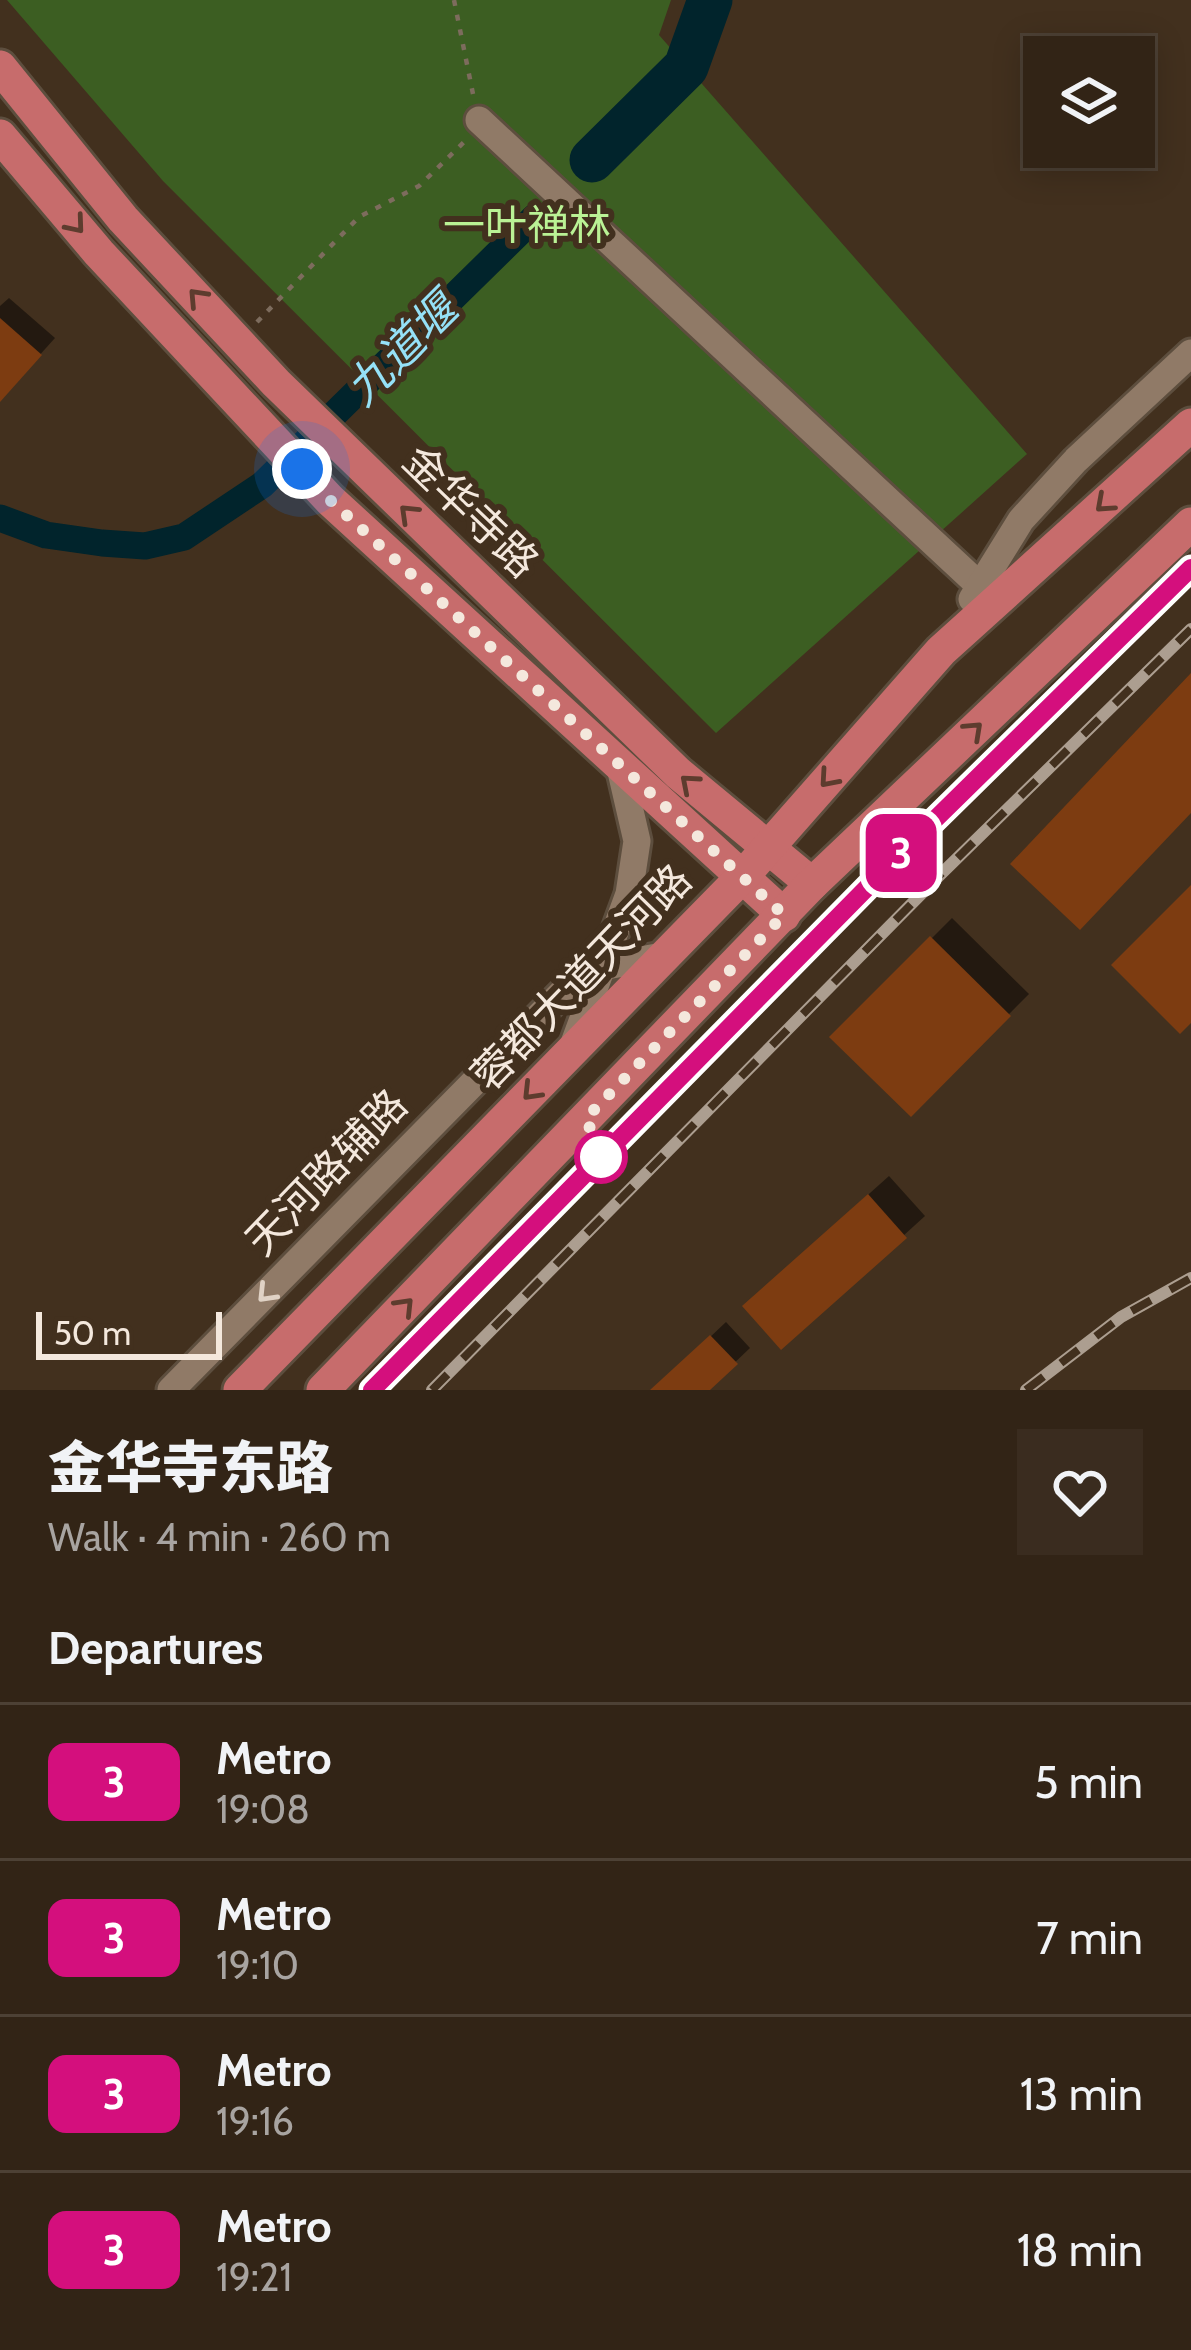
<!DOCTYPE html>
<meta charset="utf-8">
<style>
body{margin:0;font-family:Cabin,"Noto Sans SC",sans-serif;background:#3a2c1f;color:#f1f3f6;height:100vh;display:flex;flex-direction:column;font-size:45px;white-space:nowrap}
*{box-sizing:border-box;margin:0}
p{font-size:39px;color:#a8a4a1}
.icon{flex:none;width:66px;height:66px;fill:none;stroke:currentColor;stroke-width:2;stroke-linecap:round;stroke-linejoin:round}
.map{position:relative;height:1390px;overflow:hidden}
.side{display:flex;flex-direction:column;background:#322416;flex:1}
.side>*{flex:none}
.badge{padding:0 24px;border-radius:18px;font-size:42px;line-height:78px}
.buttons{position:absolute;left:1023px;top:36px;display:grid;gap:24px}
.buttons a{display:grid;place-items:center;width:132px;height:132px;border-radius:0px;background:#322416;box-shadow:0 6px 30px #0003,0 0 0 3px #4d4135;font-size:60px}
.scale{position:absolute;left:36px;bottom:30px;width:186px;box-sizing:border-box;padding-left:12px;border:6px solid #f4e8dd;border-top:0;font-size:33px;line-height:42px;white-space:nowrap;color:#f4e8dd;-webkit-text-stroke:9px #42301e;paint-order:stroke}
.you{position:absolute;width:60px;height:60px;margin:-30px;border:9px solid #fff;border-radius:50%;background:#1a73e8;box-shadow:0 0 0 18px #1a73e833}
.map>.badge{position:absolute;translate:-50% -50%;box-shadow:0 0 0 6px #fff}
h2{padding:0 48px;font-size:45px;line-height:108px}
.round{display:grid;place-items:center;flex:none;width:126px;height:126px;border-radius:0px;background:#3a2c1f}
.head{display:flex;align-items:center;justify-content:space-between;height:204px;padding:0 48px}
h1{font-size:57px;font-weight:800;line-height:90px}
ul{padding:0;list-style:none}
li{display:flex;align-items:center;gap:36px;height:156px;padding:0 48px;border-top:3px solid #4d4135}
li div{flex:1}
li b{display:block;font-size:45px}
li em{font-style:normal}
li .badge{min-width:132px;font-weight:700;text-align:center}
.map>svg:first-child{display:block}
.green{fill:#3c5e22}
.shadow{fill:#0007}
.lines{fill:none;stroke-linecap:round;stroke-linejoin:round}
.canal{stroke:#01242c;stroke-width:27}
.river{stroke:#01242c;stroke-width:45}
.building{fill:#7d3c11}
.minor-casing{stroke:#5d4e3e;stroke-width:33}
.major-casing{stroke:#5d4e3e;stroke-width:39}
.path{stroke:#7d6c5d;stroke-width:4.5;stroke-dasharray:6 9;stroke-linecap:butt}
.minor{stroke:#907a67;stroke-width:27}
.major{stroke:#c76c6c;stroke-width:33}
.rail-casing{stroke:#ac9e90;stroke-width:12}
.rail{stroke:#42301e;stroke-width:8;stroke-dasharray:22;stroke-linecap:butt}
.oneway{stroke:#5d3c2e}
.oneway2{stroke:#e0d2c5}
.line-casing{stroke:#fff;stroke-width:27}
.line{stroke:#d40f7d;stroke-width:18}
.walk{stroke:#f4e8dd;stroke-width:12;stroke-dasharray:0 21.6}
.stop-dot{fill:#fff;stroke:#d40f7d;stroke-width:6}
.labels{text-anchor:middle;stroke-width:12;stroke-linejoin:round;paint-order:stroke}
.park-label{font-size:42px;fill:#baf295;stroke:#42301e}
.street-label{font-size:42px;fill:#f4e8dd;stroke:#42301e}
.water-label{font-size:45px;font-style:italic;fill:#95e1f7;stroke:#42301e}
</style>
<div class="map">
<svg width="1191" height="1390" viewBox="0 0 1191 1390">
<rect width="100%" height="100%" fill="#42301e"/>
<!-- green -->
<polygon class="green" points="7,0 671,0 659,35 1027,454 716,733 163,181"/>
<!-- shadow -->
<g class="shadow">
<polygon points="9,298 55,338 0,399 0,306"/>
<polygon points="952,918 1029,994 911,1113 834,1036"/>
<polygon points="889,1176 925,1216 782,1346 766,1286"/>
<polygon points="726,1322 750,1348 706,1390 654,1390"/>
</g>
<g class="lines">
<!-- canal -->
<polyline class="canal" points="0,518 46,535 102,543 145,546 184,537 262,485 535,217"/>
<!-- river -->
<polyline class="river" points="592,160 686,67 710,0"/>
</g>
<!-- building -->
<g class="building">
<polygon points="0,318 42,355 0,402"/>
<polygon points="1191,673 1191,813 1080,930 1010,864"/>
<polygon points="1191,885 1191,1023 1180,1034 1111,965"/>
<polygon points="930,936 1011,1016 911,1117 829,1037"/>
<polygon points="868,1194 907,1238 781,1350 742,1306"/>
<polygon points="710,1335 738,1364 710,1390 650,1390"/>
</g>
<g class="lines">
<!-- minor casing -->
<g class="minor-casing">
<g id="minor">
<polyline points="479,120 980,586"/>
<polyline points="972,599 1021,520 1076,460 1191,353"/>
<polyline points="573,1046 629,894 637,841 619,763"/>
<polyline points="171,1390 561,994 601,967 668,955"/>
</g>
</g>
<!-- major casing -->
<g class="major-casing">
<g id="major">
<polyline points="0,67 123,219 276,383 678,773 812,884"/>
<polyline points="0,136 99,253 330,500 784,915"/>
<polyline points="240,1390 744,875 941,651 1191,425"/>
<polyline points="323,1390 812,884 1191,524"/>
</g>
</g>
<!-- path -->
<g class="path">
<polyline points="454,0 473,94"/>
<polyline points="257,322 359,217 419,186 464,142"/>
</g>
<!-- minor -->
<use href="#minor" class="minor"/>
<!-- major -->
<use href="#major" class="major"/>
<!-- rail casing -->
<g class="rail-casing">
<g id="rail">
<polyline points="372,1390 909,845 1191,568"/>
<polyline points="432,1390 940,875 1191,629"/>
<polyline points="1026,1390 1121,1317 1191,1278"/>
</g>
</g>
<!-- rail -->
<use href="#rail" class="rail"/>
</g>
<!-- one-way arrows -->
<defs><path id="oneway-chevron" d="M-2-3.5L2.5 0L-2 3.5" fill="none" stroke-width="1.6" stroke-linecap="round" stroke-linejoin="round" transform="scale(3)"/></defs>
<g class="oneway">
<use href="#oneway-chevron" transform="translate(76 225) rotate(50)"/>
<use href="#oneway-chevron" transform="translate(197 297) rotate(-133)"/>
<use href="#oneway-chevron" transform="translate(1104 504) rotate(138)"/>
<use href="#oneway-chevron" transform="translate(408 513) rotate(-136)"/>
<use href="#oneway-chevron" transform="translate(974 730) rotate(-43)"/>
<use href="#oneway-chevron" transform="translate(828 779) rotate(131)"/>
<use href="#oneway-chevron" transform="translate(689 783) rotate(-139)"/>
<use href="#oneway-chevron" transform="translate(531 1092) rotate(134)"/>
<use href="#oneway-chevron" transform="translate(405 1306) rotate(-46)"/>
</g>
<use class="oneway2" href="#oneway-chevron" transform="translate(266 1294) rotate(134)"/>
<g class="lines">
<!-- line casing -->
<g class="line-casing">
<polyline id="line" points="372,1390 909,845 1191,568"/>
</g>
<!-- line -->
<use href="#line" class="line"/>
<!-- walk -->
<polyline class="walk" points="302,469 330,500 784,915 586,1118 601,1157"/>
</g>
<!-- markers -->
<circle class="stop-dot" cx="601" cy="1157" r="24"/>
<g class="labels">
<!-- park labels -->
<g class="park-label">
<text x="527" y="240">一叶禅林</text>
</g>
<!-- street labels -->
<g class="street-label">
<text transform="translate(471 511) rotate(44)" y="15">金华寺路</text>
<text transform="translate(581 977) rotate(-46)" y="15">蓉都大道天河路</text>
<text transform="translate(326 1172) rotate(-46)" y="15">天河路辅路</text>
</g>
<!-- water labels -->
<g class="water-label">
<text transform="translate(401 349) rotate(-45)" y="16">九道堰</text>
</g>
</g>
</svg>
<div class="buttons">
<a><svg class="icon" aria-label="layers" viewBox="0 0 24 24"><path d="M12 4l9 5-9 5-9-5zM3 14l9 5 9-5"/></svg></a>
</div>
<div class="scale">50 m</div>
<div class="you" style="left:302px;top:469px"></div>
<b class="badge" style="left:901px;top:853px;background:#d40f7d;color:#fff">3</b>
</div>
<section class="side">
<div class="head"><div><h1>金华寺东路</h1><p>Walk · 4 min · 260 m</p></div><a class="round"><svg class="icon" aria-label="heart" viewBox="0 0 24 24"><path d="M12 20l-8-8c-3-5 5-10 8-4 3-6 11-1 8 4z"/></svg></a></div>
<h2>Departures</h2>
<ul>
<li><span class="badge" style="background:#d40f7d;color:#fff">3</span><div><b>Metro</b><p>19:08</p></div><em>5 min</em></li>
<li><span class="badge" style="background:#d40f7d;color:#fff">3</span><div><b>Metro</b><p>19:10</p></div><em>7 min</em></li>
<li><span class="badge" style="background:#d40f7d;color:#fff">3</span><div><b>Metro</b><p>19:16</p></div><em>13 min</em></li>
<li><span class="badge" style="background:#d40f7d;color:#fff">3</span><div><b>Metro</b><p>19:21</p></div><em>18 min</em></li>
</ul>
</section>
